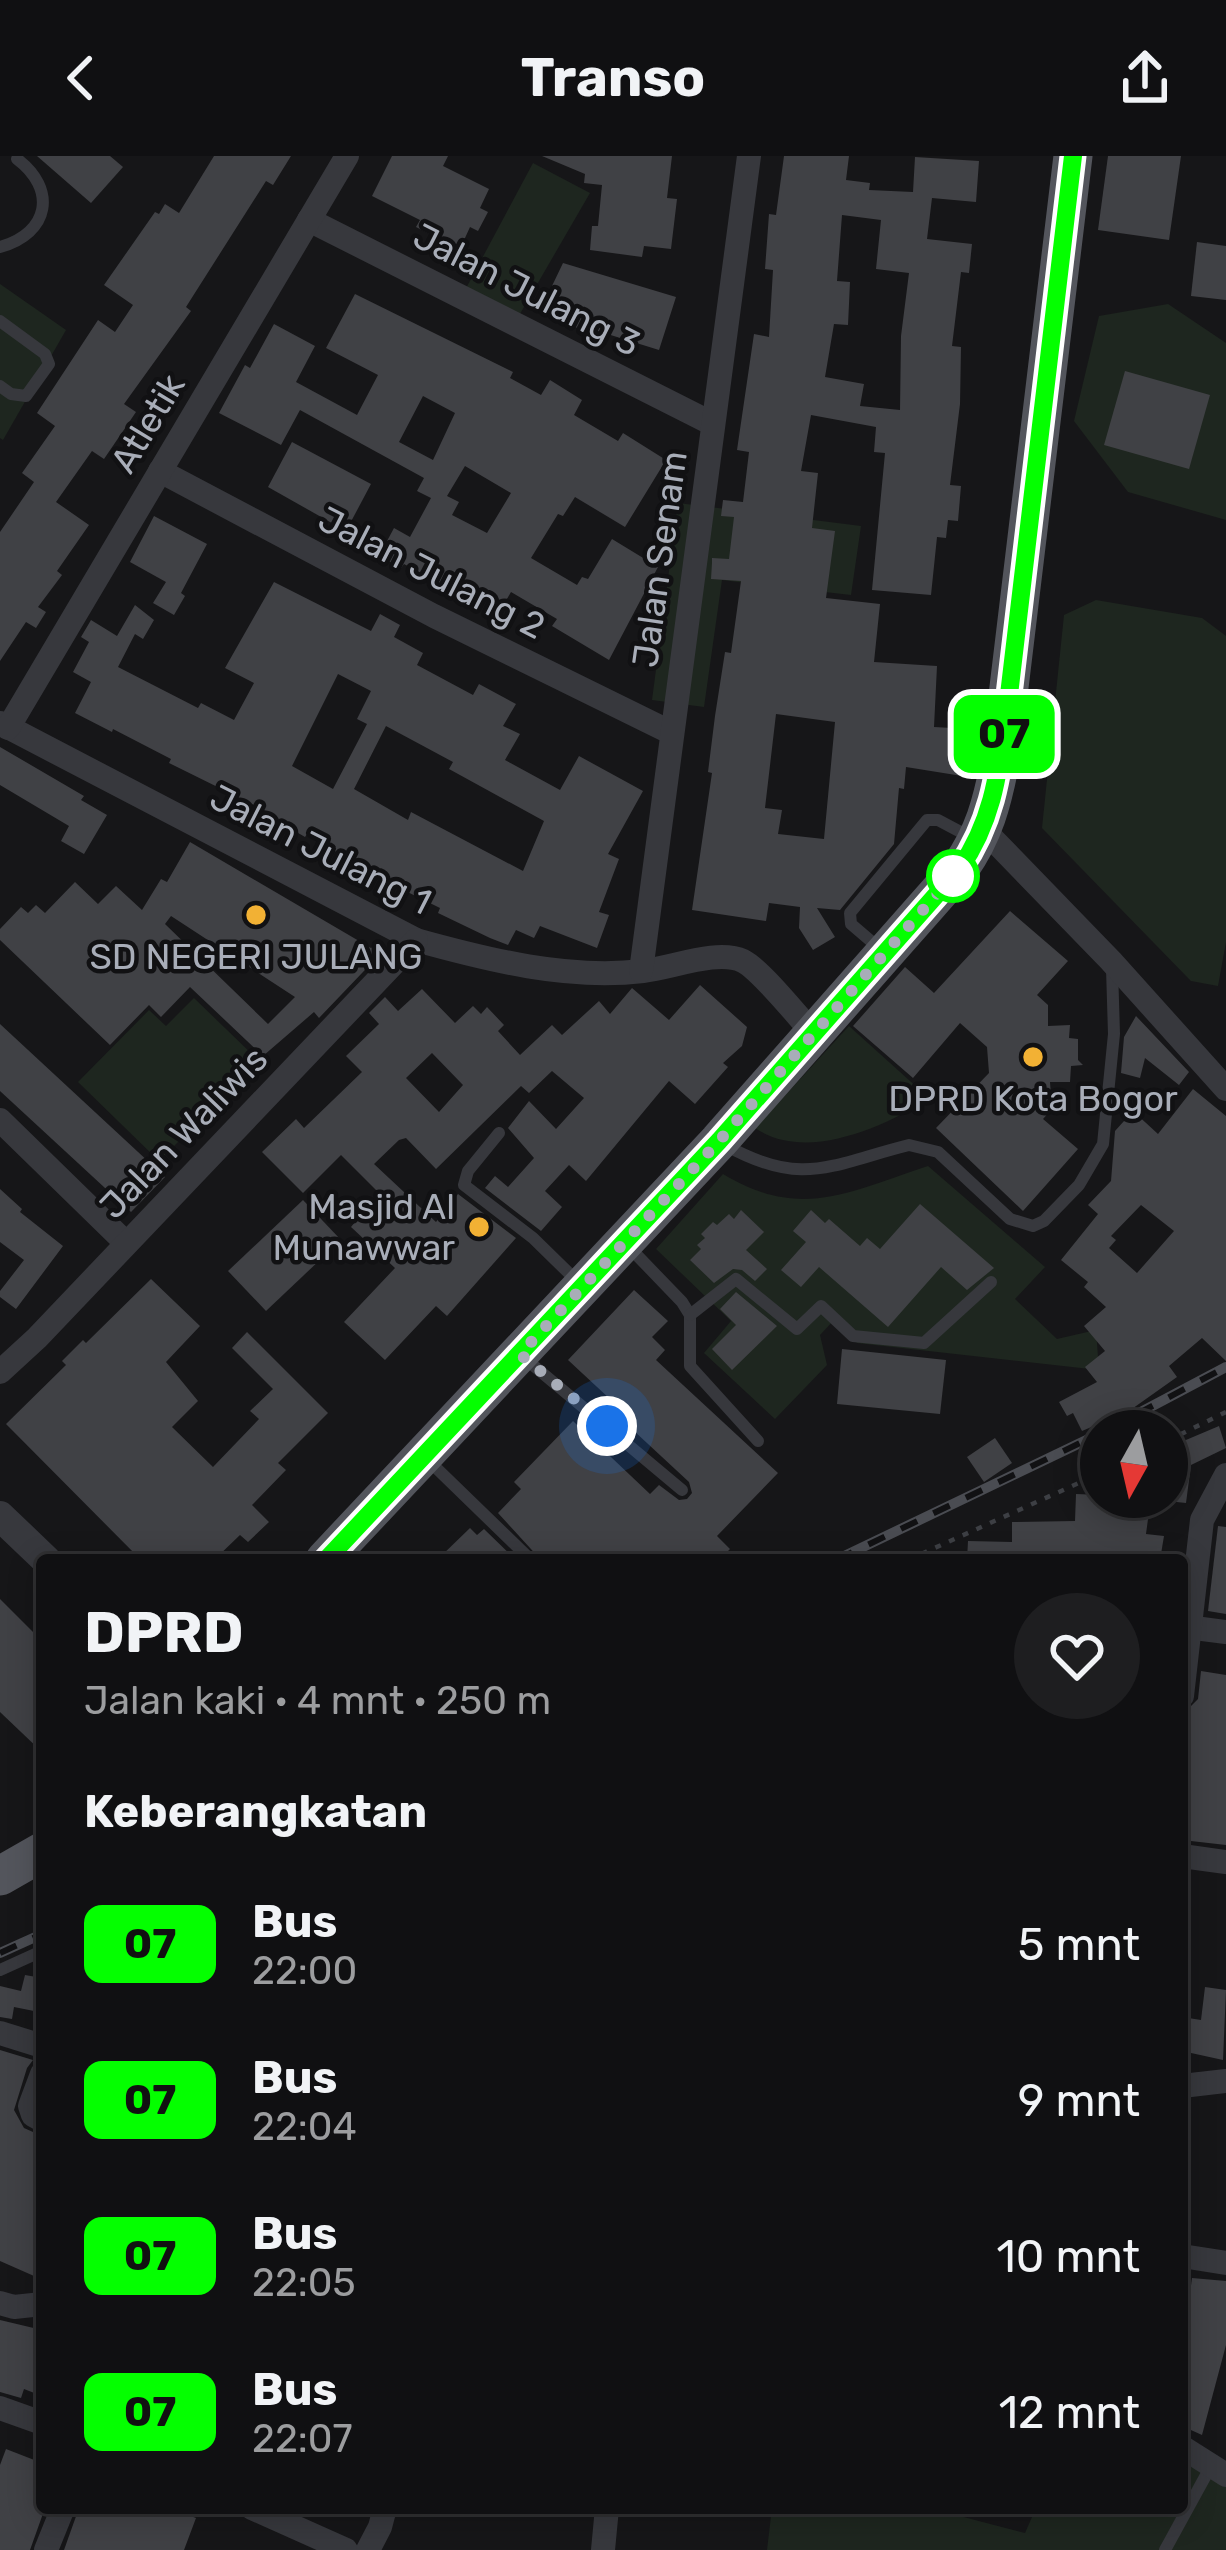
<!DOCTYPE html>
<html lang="id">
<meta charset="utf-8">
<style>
body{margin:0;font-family:Rubik,sans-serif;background:#1e1e20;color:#f1f3f6;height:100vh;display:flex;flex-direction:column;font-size:45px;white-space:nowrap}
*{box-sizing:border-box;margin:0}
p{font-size:39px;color:#9c9d9f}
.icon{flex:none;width:66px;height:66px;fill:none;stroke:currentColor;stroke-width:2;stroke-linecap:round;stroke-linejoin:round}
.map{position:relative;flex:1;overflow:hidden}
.details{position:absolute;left:36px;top:1398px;width:1152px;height:960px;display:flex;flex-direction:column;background:#101012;border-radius:12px;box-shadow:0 6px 30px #0003,0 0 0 3px #303032}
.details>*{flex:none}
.badge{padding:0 24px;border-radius:18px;font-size:42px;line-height:78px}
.needle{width:78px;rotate:188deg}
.buttons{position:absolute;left:1080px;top:1254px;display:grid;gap:24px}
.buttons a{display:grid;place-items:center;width:108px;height:108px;border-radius:50%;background:#101012;box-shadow:0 6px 30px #0003,0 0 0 3px #303032;font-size:60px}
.you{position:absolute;width:60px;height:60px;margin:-30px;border:9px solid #fff;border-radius:50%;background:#1a73e8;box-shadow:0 0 0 18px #1a73e833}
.map>.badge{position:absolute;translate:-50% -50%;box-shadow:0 0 0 6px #fff}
h2{padding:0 48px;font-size:45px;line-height:108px}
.round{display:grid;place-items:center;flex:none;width:126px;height:126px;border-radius:63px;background:#1e1e20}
.head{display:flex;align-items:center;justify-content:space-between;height:204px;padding:0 48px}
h1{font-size:57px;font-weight:700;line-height:90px}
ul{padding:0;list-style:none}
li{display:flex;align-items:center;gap:36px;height:156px;padding:0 48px}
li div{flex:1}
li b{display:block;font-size:45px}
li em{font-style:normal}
li .badge{min-width:132px;font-weight:700;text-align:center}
header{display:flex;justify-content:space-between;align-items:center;height:156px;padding:0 48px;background:#101012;font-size:54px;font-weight:700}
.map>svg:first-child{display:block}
.green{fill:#1e261f}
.building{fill:#404145;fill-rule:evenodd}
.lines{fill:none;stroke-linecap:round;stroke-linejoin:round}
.path{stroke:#3d3f44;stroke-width:4.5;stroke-dasharray:6 9;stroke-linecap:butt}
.service{stroke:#37383d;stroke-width:12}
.minor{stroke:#37383d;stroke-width:24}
.tertiary{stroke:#37383d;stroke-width:30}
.primary{stroke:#53555c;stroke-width:39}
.rail-casing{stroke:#4a4c52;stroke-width:10}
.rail{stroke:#111113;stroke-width:6;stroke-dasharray:18;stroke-linecap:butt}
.line-casing{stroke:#fff;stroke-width:27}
.line{stroke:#04ff00;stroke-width:18}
.walk{stroke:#a8adb8;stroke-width:12;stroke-dasharray:0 21.6}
.stop-dot{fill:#fff;stroke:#04ff00;stroke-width:6}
.poi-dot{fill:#f2b134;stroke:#111113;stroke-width:4.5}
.labels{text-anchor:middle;stroke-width:9;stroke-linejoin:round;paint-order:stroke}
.street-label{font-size:36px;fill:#a8adb8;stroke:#111113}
.poi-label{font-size:36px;fill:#a8adb8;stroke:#111113}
</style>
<header><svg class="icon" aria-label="back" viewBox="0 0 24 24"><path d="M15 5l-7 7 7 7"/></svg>Transo<svg class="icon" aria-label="share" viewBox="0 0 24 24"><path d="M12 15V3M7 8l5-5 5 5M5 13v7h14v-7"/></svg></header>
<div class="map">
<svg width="1226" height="2394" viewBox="0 0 1226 2394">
<rect width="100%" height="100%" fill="#161618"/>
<!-- green -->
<g class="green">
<polygon points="533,7 590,37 517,163 463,138"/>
<polygon points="0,128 66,174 3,284 0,282"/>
<polygon points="1168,148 1226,187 1226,364 1128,336 1074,265 1099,160"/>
<polygon points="678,347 861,370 851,439 722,424 704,551 652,544"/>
<polygon points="1096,444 1202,462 1226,480 1226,786 1218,830 1191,825 1042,672 1064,459"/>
<polygon points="194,842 259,905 159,1005 78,926 149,854 166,870"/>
<path d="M849,870L930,943C882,971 806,1007 755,972Z"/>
<path d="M928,1010L1045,1111L1015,1143L1057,1183L1096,1174L1099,1214L857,1187L835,1163L820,1179L827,1209L775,1263L704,1197L731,1165L656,1093L723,1018C801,1065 848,1036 928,1010Z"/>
<polygon points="1182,2307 1211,2310 1226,2319 1226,2394 767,2394 772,2352 929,2352 1025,2377 1036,2352 1182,2352"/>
</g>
<!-- building -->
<g class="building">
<polygon points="37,0 110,0 123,11 91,47"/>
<polygon points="214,0 291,0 273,29 266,25 186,151 191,155 124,248 136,256 104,303 92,295 56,346 89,369 57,415 62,419 38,451 46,456 36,472 26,466 0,505 0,376 34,326 22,317 55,270 37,257 98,164 115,176 133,149 104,129 155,56 159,58 165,48 179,57"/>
<polygon points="392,0 448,0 443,10 489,33 480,52 488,56 478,75 470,71 460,93 416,71 420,64 372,40"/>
<polygon points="542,0 672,0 667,42 677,43 671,93 644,90 642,101 590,94 592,70 598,70 602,29 584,27 585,18"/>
<path d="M784,0H849L846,24L870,27L869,34L913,36L915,1L979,5L976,46L932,42L927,83L972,88L969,117L961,116L952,190L961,191L960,248L950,329L961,330L958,365L948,364L946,382L937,381L931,439L872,434L885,297L874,296L876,271L811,259L801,315L818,317L812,372L835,375L826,442L880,448L874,506L937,510L934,571L970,573L962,620L906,611L904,633L899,632L894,688L840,754L817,752L835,781L813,794L799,772L800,751L769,747L766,765L692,754L712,617L708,616L715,560L725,496L731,497L741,425L711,423L712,407V402L729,403L734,361L721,360L723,344L743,346L749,296L737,294L754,178L769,181L773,114L765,113L769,58L776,59ZM842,59L881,64L876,113L909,117L901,180L900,254L860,250L864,228L825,221L834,168L848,169L850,126L837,125ZM776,558L835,566L824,683L778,678L782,654L765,652Z"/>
<polygon points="1108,0 1181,0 1169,84 1098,74"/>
<polygon points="1197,86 1226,90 1226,144 1191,140"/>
<polygon points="563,107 676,141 659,194 588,172 586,176 540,155"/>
<path d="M355,138L513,216L510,222L541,239L550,224L582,244L574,259L618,285L623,277L666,304L625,371L575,341L563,360L558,358L531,402L577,429L582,421L588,423L612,383L658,411L609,504L552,470L557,463L511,436L504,448L454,418L447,431L404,408L401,412L379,400L394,372L410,381L431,342L417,335L424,322L300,254L281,289L219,257L245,209L250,212L274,168L315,190L296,226L357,259L378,219L326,192ZM423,240L455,257L433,304L399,286ZM465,310L511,337L487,377L452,359L459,346L447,340Z"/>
<polygon points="1125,215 1210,239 1189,313 1104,289"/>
<polygon points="292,286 371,328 346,375 268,331"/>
<polygon points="154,360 207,388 181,437 185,440 174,459 153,447 166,426 130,406"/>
<path d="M274,426L371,475L380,458L400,469L394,481L423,497L417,509L473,539L479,528L516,548L503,570L520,578L505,604L560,634L579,600L643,635L608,698L619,703L599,756L609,759L597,792L540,770L534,782L516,774L508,789L490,782L438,757L440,752L379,722L307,678L305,681L274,663L276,660L169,607L171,603L113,573L112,576L75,557L91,526L73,516L89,486L81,481L91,464L117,480L135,449L154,464L143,483L135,478L118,511L198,552L201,547L234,564L254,527L225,512ZM338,518L371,535L357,563L367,568L333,633L292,610ZM386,570L453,606L449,613L544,665L523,715L411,656L408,664L354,633Z"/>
<polygon points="0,591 84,640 81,644 107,659 84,698 61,685 69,670 0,629"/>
<path d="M190,686L371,792L379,787L384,794L319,862L314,856L263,900L190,831L161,861L149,849L110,889L0,784V773L21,751L28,757L36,749L45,757L75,726L98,748L116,730L142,754L161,723L167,726ZM171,760L295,841L268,868L165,768Z"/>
<polygon points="1010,755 1068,805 1037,839 1048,849 1048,870 1070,869 1069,882 1078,883 1078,904 1083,909 1071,910 1070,926 1050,926 1052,953 1043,963 1078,993 1023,1055 936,972 989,917 987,891 960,867 913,922 853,870 905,811 934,837"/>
<path d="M700,829L747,871L742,890L723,907L728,911L695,948L669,925L586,1025L569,1009L545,1035L562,1051L541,1075L485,1032L495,1020L508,1031L534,1002L508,972L529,945L556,973L584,942L552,915L529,937L521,930L436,1013L406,982L399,984L374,1008L436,1066L458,1038L516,1082L447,1160L436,1150L385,1204L344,1166L395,1112L351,1071L379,1037L341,999L303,1037L262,996L296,963L304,972L362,916L346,900L379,868L369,857L385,841L398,855L422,833L455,867L473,850L481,858L487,851L504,869L498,875L520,899L552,869L562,879L599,845L610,858L632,832L669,864ZM432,897L463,929L439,956L406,922Z"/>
<polygon points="1136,860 1189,916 1179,929 1145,902 1140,922 1121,917 1124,881"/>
<polygon points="0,868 165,1021 131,1056 0,935"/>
<path d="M1193,933L1226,960V1205L1202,1182L1169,1210L1177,1221L1129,1255L1082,1275L1073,1257L1067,1260L1059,1246L1097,1226L1085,1211L1105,1195L1084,1170L1106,1151L1084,1131L1088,1126L1061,1104L1098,1058L1088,1049L1111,1025L1115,975L1133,955L1158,978ZM1141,1049L1174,1075L1137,1117L1109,1092L1116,1084L1111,1080Z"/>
<polygon points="0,1033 22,1053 20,1056 63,1090 16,1153 0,1141 0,1135 24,1104 0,1086"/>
<polygon points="303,1044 341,1084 266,1155 228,1115"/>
<polygon points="920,1048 994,1112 967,1134 941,1111 888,1171 819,1111 801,1131 781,1114 806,1086 793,1075 811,1054 825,1067 829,1063 860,1090 867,1082 880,1093"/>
<polygon points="741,1054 764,1076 746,1094 767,1113 755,1125 742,1114 733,1113 714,1127 690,1104 701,1093 697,1089 705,1082 701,1078 713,1066 717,1069 729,1058 734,1063"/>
<polygon points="151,1123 200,1170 166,1206 198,1245 172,1271 213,1311 259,1263 250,1255 273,1233 232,1192 247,1176 328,1257 278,1307 286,1314 252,1349 269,1366 248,1386 240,1379 214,1404 141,1404 6,1268 66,1209 62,1205 83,1184 86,1187"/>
<polygon points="634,1134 668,1165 652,1181 665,1194 656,1204 778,1317 717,1380 730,1393 719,1404 541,1404 498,1357 521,1333 514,1326 573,1265 650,1338 659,1329 679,1344 687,1343 692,1337 689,1326 620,1262 625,1257 568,1204"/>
<polygon points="736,1136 777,1170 732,1214 712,1193 736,1169 720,1153"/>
<polygon points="842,1193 946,1204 940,1258 837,1248"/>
<polygon points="1219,1270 1226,1292 1191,1309 1186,1347 1167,1345 1167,1327 1181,1329 1167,1302 1167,1292"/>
<polygon points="995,1282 1012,1307 984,1326 967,1301"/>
<polygon points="1076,1338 1151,1341 1146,1378 1164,1380 1160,1404 967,1404 968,1385 1012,1386 1012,1366 1075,1365"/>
<polygon points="1218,1370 1226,1371 1226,1458 1208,1455"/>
<polygon points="470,1372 477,1379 484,1373 516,1404 437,1404"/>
<polygon points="0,1443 42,1485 42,1596 0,1556"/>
<polygon points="1201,1515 1226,1519 1226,1689 1182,1684 1182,1579 1185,1556 1198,1543"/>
<polygon points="25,1819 42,1822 39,1856 14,1851 12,1863 0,1861 0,1830 21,1835"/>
<polygon points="1205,1831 1226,1834 1223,1904 1182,1895 1182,1861 1201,1864"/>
<polygon points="0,1894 33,1904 27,1912 14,1954 24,1972 42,1980 42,2102 34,2120 0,2105"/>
<polygon points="1192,2122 1226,2125 1226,2189 1202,2279 1182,2270 1182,2227 1189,2191 1183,2191"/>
<polygon points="0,2164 42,2174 42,2240 24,2233 21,2242 0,2236"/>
<polygon points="6,2293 42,2307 42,2352 45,2352 30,2394 0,2394 0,2309"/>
<polygon points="79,2352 169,2352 196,2362 184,2394 64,2394"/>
</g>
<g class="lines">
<!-- path -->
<g class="path">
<polyline points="1167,1285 1226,1256"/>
<polyline points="908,1404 1101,1317"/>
</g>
<!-- service -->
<g class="service">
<path d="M0,91C50,77 57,33 17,3"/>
<polyline points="0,165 45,198 49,208 26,240 11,238 0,230"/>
<polyline points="879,792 851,768 850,757 927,664 938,664 972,682"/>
<polyline points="499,977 468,1015 464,1029 533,1082 579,1127"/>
<path d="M725,989C803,1032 829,1009 909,989L938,996L1010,1063L1033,1070L1044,1065L1079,1029L1103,988L1114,878L1112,812"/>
<polyline points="629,1091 682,1146 690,1159 690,1210 758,1285"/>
<polyline points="690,1159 736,1123 797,1173 821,1150 853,1180 924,1187 991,1126"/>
<polyline points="522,1200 682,1334"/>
<polyline points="429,1305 531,1404"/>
<polyline points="0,1814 42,1795"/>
<polyline points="1165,2394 1211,2310"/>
</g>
<!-- minor -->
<g class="minor">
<polyline points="309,64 713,268"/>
<polyline points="160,315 434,460 672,577"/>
<path d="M0,567L416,784C488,804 568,824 643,815C672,812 717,793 743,805C761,814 798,861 814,878"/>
<polyline points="8,572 347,0"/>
<polyline points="984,674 1111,805 1226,933"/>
<polyline points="641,815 749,0"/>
<polyline points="0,964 126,1087"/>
<polyline points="0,1216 37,1182 416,784"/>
<polyline points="1187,1471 1226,1476"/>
<polyline points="1182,1540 1202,1364 1226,1319"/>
<polyline points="1182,1700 1226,1706"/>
<polyline points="0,1877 42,1890"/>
<polyline points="42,1918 30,1950 33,1959 42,1964"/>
<polyline points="1182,1930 1226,1925"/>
<polyline points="1182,2100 1226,2107"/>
<polyline points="0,2147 14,2151 42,2148"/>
<polyline points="0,2252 42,2267"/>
<polyline points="1182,2291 1226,2319"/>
<polyline points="252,2352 346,2394"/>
<polyline points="46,2394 63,2352"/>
<polyline points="368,2394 380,2371 385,2352"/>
<polyline points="603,2394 607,2352"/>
</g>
<!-- tertiary -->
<polyline class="tertiary" points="0,1360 46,1404"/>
<!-- primary -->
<g class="primary">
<path d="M325,1404L719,985L960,712C984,678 992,647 1000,606L1073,0"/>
<polyline points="0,1720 42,1696"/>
</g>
<!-- rail casing -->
<g class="rail-casing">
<g id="rail">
<polyline points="1105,1275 1226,1211"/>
<polyline points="836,1404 1101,1277"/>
<polyline points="0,1797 42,1778"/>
</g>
</g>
<!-- rail -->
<use href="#rail" class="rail"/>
</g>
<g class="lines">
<!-- line casing -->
<g class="line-casing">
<path id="line" d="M326,1404L719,985L960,712C992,666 998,619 1006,564L1073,0"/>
</g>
<!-- line -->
<use href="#line" class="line"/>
<!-- walk -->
<polyline class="walk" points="607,1270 520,1198 719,985 960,712 953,720"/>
</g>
<!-- markers -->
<circle class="stop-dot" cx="953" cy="720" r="24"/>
<g class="poi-dot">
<circle cx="256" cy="759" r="12"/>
<circle cx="1033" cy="901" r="12"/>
<circle cx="479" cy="1071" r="12"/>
</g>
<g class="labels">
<!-- street labels -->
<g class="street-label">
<text transform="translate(527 133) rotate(27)" y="13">Jalan Julang 3</text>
<text transform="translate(147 267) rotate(-59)" y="13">Atletik</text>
<text transform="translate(659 403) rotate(-82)" y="13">Jalan Senam</text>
<text transform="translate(432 416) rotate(27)" y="13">Jalan Julang 2</text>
<text transform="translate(321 693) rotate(27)" y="13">Jalan Julang 1</text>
<text transform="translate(183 976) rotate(-46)" y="13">Jalan Waliwis</text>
</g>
<!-- poi labels -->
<g class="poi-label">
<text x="256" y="813">SD NEGERI JULANG</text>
<text x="1033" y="955">DPRD Kota Bogor</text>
<text x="455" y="1063" text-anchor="end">Masjid Al<tspan x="455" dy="41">Munawwar</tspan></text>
</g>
</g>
</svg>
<div class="buttons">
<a><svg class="needle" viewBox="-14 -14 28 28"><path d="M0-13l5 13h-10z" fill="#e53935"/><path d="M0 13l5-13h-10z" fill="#9c9d9f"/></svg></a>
</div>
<div class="you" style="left:607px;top:1270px"></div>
<b class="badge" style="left:1004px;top:578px;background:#04ff00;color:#111">07</b>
<section class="details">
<div class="head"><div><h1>DPRD</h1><p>Jalan kaki · 4 mnt · 250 m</p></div><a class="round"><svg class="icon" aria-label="heart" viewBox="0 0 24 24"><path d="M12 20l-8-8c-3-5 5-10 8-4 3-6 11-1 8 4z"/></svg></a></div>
<h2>Keberangkatan</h2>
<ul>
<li><span class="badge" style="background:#04ff00;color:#111">07</span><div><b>Bus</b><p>22:00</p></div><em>5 mnt</em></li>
<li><span class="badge" style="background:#04ff00;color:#111">07</span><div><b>Bus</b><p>22:04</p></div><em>9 mnt</em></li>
<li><span class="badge" style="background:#04ff00;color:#111">07</span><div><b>Bus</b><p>22:05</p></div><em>10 mnt</em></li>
<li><span class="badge" style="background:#04ff00;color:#111">07</span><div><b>Bus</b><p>22:07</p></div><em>12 mnt</em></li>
</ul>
</section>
</div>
